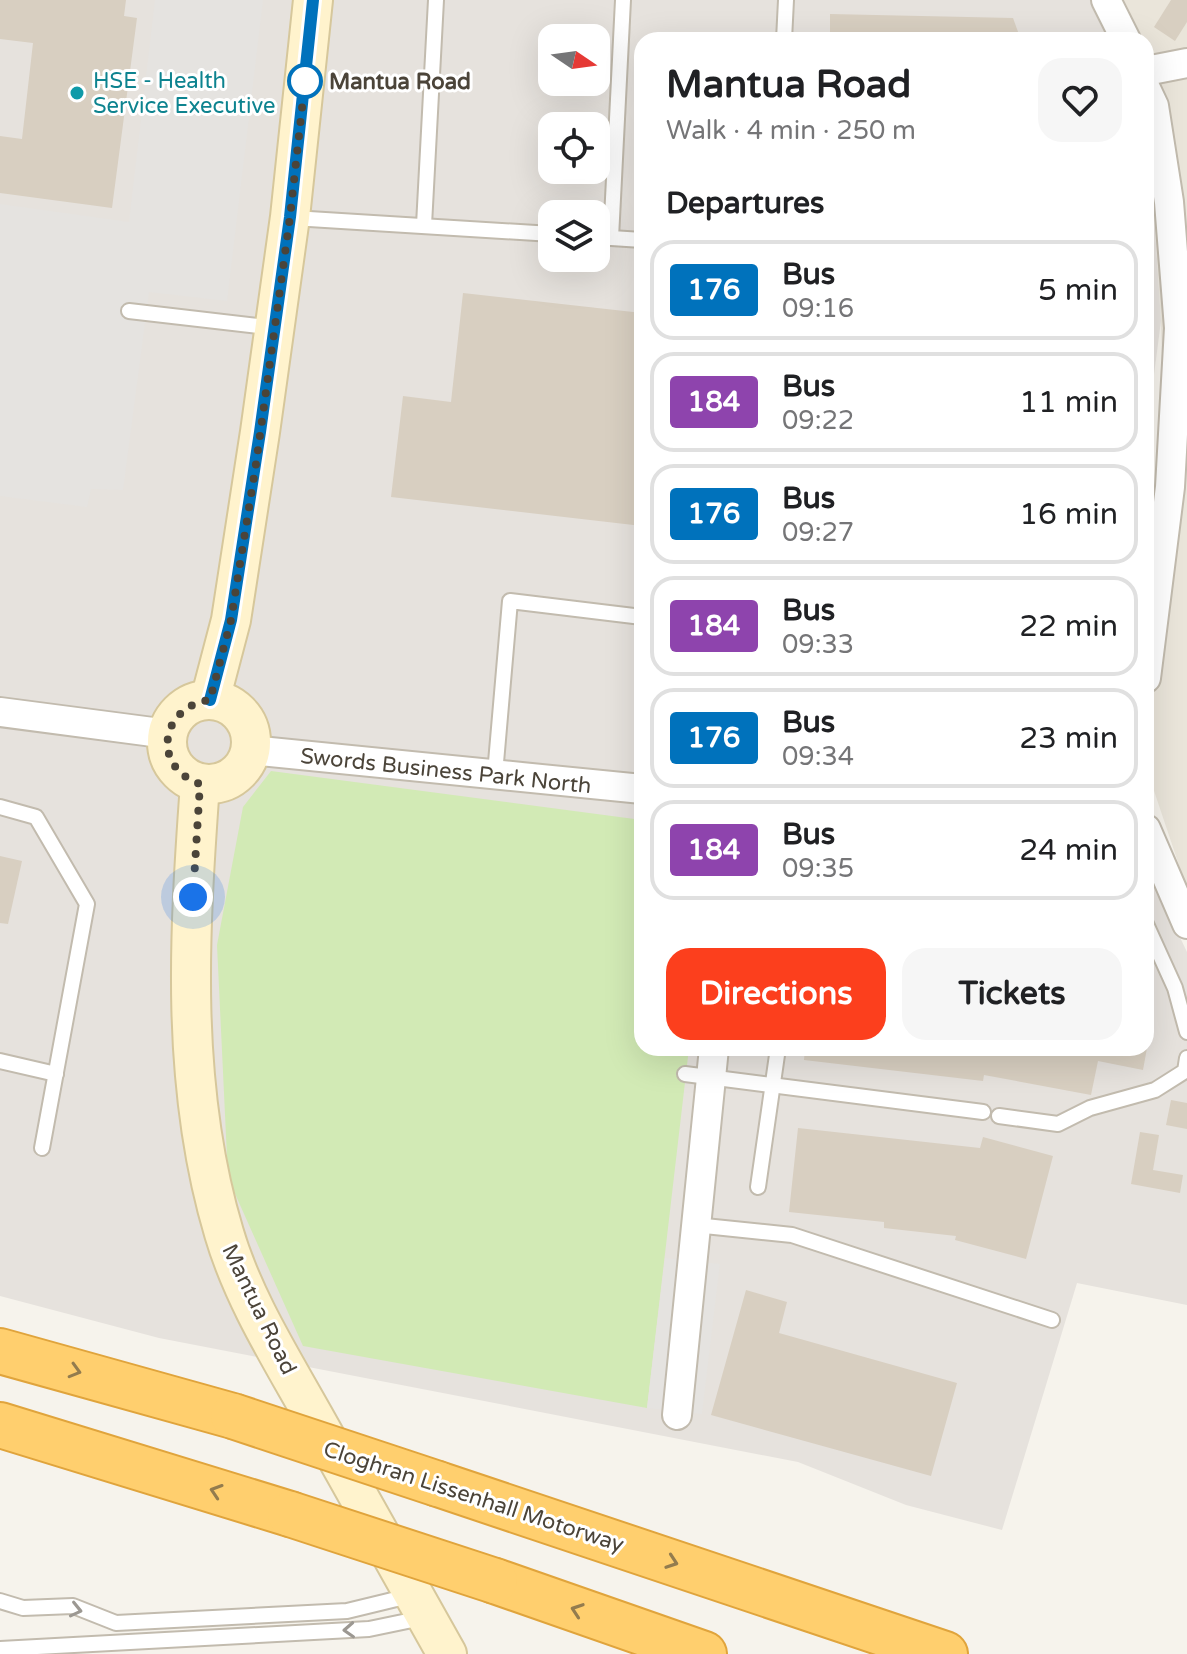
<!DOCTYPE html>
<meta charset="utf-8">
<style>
body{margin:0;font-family:"Varela Round",sans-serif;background:#f6f6f6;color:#202124;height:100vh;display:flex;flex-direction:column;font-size:30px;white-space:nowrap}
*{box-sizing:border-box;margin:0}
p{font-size:26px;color:#757577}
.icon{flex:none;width:44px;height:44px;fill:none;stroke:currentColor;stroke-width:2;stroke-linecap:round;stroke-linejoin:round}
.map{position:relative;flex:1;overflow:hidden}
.panel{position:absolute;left:634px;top:32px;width:520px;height:1024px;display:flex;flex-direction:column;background:#fff;border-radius:24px;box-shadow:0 8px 32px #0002}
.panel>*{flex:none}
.badge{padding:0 16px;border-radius:6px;font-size:28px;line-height:52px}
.needle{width:52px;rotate:103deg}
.buttons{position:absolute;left:538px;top:24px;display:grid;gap:16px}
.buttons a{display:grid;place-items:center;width:72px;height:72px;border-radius:16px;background:#fff;box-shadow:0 8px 32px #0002;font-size:40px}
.you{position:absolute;width:40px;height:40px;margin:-20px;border:6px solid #fff;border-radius:50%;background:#1a73e8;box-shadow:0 0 0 12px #1a73e833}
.map>.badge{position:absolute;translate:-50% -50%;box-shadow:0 0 0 4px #fff}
h2{padding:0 32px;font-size:30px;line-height:72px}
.round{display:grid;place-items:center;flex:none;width:84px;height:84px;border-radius:24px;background:#f6f6f6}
.head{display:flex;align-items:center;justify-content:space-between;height:136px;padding:0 32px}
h1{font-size:38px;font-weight:800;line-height:60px}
.cta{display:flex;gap:16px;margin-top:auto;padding:16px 32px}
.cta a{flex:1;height:92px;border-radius:24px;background:#fc3f1d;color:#fff;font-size:32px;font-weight:800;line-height:92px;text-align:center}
.cta a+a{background:#f6f6f6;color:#202124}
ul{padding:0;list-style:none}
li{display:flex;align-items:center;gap:24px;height:100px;margin:0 16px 12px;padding:0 16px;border:4px solid #e0e0e0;border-radius:24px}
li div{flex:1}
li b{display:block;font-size:30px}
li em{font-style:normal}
li .badge{min-width:88px;font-weight:700;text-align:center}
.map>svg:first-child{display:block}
.residential{fill:#eae5da}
.industrial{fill:#e6e2dd;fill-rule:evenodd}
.green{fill:#d2eab5}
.parking{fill:#e5e3e0}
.building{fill:#d8cfc1}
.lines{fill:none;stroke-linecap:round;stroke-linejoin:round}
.lane-casing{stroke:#c2bbae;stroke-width:18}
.street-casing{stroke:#c2bbae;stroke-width:32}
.secondary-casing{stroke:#d6c79b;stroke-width:42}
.highway-casing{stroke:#e0a43c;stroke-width:48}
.lane{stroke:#fff;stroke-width:14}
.street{stroke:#fff;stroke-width:28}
.secondary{stroke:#fff3cd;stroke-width:38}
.highway{stroke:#ffcf6e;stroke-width:44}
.highway-bridge-casing{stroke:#e0a43c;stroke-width:48;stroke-linecap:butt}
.highway-bridge{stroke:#ffcf6e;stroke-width:44}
.oneway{stroke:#937c4e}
.oneway2{stroke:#9c9892}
.line-casing{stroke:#fff;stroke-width:18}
.line{stroke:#0072bc;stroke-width:12}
.walk{stroke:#4b4439;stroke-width:8;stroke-dasharray:0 14.4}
.stop-dot{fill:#fff;stroke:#0072bc;stroke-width:4}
.culture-dot{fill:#0f9aa8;stroke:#fff;stroke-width:3}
.labels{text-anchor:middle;stroke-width:6;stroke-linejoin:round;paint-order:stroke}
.culture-label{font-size:22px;fill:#0d838f;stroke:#fff;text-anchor:start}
.stop-label{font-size:22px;font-weight:bold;fill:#4b4439;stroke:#fff;text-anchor:start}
.street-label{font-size:22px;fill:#4b4439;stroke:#fff}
</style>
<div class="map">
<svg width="1187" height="1654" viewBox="0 0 1187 1654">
<rect width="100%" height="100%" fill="#f6f3ec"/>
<!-- residential -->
<polygon class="residential" points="1091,0 1187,0 1187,889 1146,767 1166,556 1161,321 1151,167 1146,151 1146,40 1108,40"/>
<!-- industrial -->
<g class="industrial">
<path d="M0,0H1091L1108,40H642V1048H1146V866L1187,952V1305L1077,1283L1002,1530L906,1505L798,1462L159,1338L0,1296ZM552,38H596V82H552ZM552,126H596V170H552ZM552,214H596V258H552Z"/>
<polygon points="1146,151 1151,167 1161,321 1146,436"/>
</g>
<!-- green -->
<polygon class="green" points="271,771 642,820 642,1048 689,1048 647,1408 303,1346 228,1178 217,945 243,807"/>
<!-- parking -->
<g class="parking">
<polygon points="155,0 263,0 227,301 149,292 123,490 91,489 87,507 0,496 0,204 129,222"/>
<polygon points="665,1258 720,1264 702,1414 647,1408"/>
</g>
<!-- building -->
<g class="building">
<polygon points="0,0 126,0 124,16 137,18 112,208 0,193 0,136 22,139 33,43 0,39"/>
<polygon points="1171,0 1187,0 1187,22 1175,41 1154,27"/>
<polygon points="830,14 1013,18 1021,40 830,40"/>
<polygon points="463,293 642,313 642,526 391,497 403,396 451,402"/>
<polygon points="0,856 22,861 8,924 0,923"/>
<polygon points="805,1048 1147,1048 1143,1070 1098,1061 1091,1095 984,1075 983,1081 804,1060"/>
<polygon points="1171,1100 1187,1103 1187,1129 1166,1125"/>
<polygon points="798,1128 980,1148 983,1137 1053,1156 1026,1259 955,1240 956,1236 884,1228 884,1222 789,1212"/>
<polygon points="1140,1132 1159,1135 1153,1170 1183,1175 1180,1193 1131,1184"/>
<polygon points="746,1290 787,1302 779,1333 957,1383 931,1476 711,1415"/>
</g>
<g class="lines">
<!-- lane casing -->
<g class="lane-casing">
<g id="lane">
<polyline points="784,40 786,0"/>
<polyline points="293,218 552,234"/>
<polyline points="424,225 436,0"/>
<polyline points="596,237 642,240"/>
<polyline points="611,238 623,0"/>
<polyline points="129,311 275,328"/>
<polyline points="495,774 510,601 642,617"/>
<polyline points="0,807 36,817 87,904 42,1148"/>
<polyline points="1146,924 1175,988 1187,1032"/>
<polyline points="0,1061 56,1074"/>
<polyline points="685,1074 983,1112"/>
<polyline points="999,1116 1058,1124 1090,1108 1155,1090 1185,1071 1187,1058"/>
<polyline points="758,1187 778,1048"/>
<polyline points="695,1225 792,1235 1052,1320"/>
<polyline points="0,1601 23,1608 73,1606 116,1623 347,1611 413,1595"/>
<polyline points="0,1649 369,1629 422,1618"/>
</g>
</g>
<!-- street casing -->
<g class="street-casing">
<g id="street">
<polyline points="1106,0 1126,40"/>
<polyline points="1146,71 1187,63"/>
<polyline points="1146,89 1154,106 1169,202 1179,328 1170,487 1146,678"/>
<polyline points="0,712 168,734"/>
<polyline points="250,750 642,789"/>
<polyline points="1146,829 1187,924"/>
<polyline points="677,1415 714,1048"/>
</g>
</g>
<!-- secondary casing -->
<g class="secondary-casing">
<g id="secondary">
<polyline points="210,700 231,620 260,432 290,217 313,0"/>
<circle cx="209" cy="742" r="42"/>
<path d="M200,784C189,935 180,1086 224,1233C243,1298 281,1358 314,1417C359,1496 402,1575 447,1654"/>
</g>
</g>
<!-- highway casing -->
<g class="highway-casing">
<g id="highway">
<polyline points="0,1351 233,1416"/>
<polyline points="0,1425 290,1514"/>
<polyline points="438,1484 945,1654"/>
<polyline points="495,1581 704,1654"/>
</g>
</g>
<!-- lane -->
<use href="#lane" class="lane"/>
<!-- street -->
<use href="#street" class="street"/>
<!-- secondary -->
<use href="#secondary" class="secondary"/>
<!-- highway -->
<use href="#highway" class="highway"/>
<!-- highway-bridge casing -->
<g class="highway-bridge-casing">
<g id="highway-bridge">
<polyline points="233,1416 438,1484"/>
<polyline points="290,1514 495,1581"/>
</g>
</g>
<!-- highway-bridge -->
<use href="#highway-bridge" class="highway-bridge"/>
</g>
<!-- one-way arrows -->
<defs><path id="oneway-chevron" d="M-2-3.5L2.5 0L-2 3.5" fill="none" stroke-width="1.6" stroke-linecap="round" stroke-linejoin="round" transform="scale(2)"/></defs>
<g class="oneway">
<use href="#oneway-chevron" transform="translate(75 1371) rotate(16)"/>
<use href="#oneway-chevron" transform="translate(216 1491) rotate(-162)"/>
<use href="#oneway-chevron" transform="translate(672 1562) rotate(19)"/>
<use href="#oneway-chevron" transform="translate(577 1610) rotate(-161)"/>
</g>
<g class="oneway2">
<use href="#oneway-chevron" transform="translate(76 1610) rotate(13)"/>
<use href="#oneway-chevron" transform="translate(349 1630) rotate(177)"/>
</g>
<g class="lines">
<!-- line casing -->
<g class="line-casing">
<polyline id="line" points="210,700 231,620 260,432 290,217 313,0"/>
</g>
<!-- line -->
<use href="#line" class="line"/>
<!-- walk -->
<path class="walk" d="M193,897L200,784C151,767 160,707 210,700L231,620L256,464L290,217L305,81"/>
</g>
<!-- markers -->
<circle class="stop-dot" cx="305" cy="81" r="16"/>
<circle class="culture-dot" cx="77" cy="93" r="8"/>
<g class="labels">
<!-- culture labels -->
<g class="culture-label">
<text x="93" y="88">HSE - Health<tspan x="93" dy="25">Service Executive</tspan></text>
</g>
<!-- stop labels -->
<g class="stop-label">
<text x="329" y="89">Mantua Road</text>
</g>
<!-- street labels -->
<g class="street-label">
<text transform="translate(446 770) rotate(6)" y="8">Swords Business Park North</text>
<text transform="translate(260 1309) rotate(64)" y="8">Mantua Road</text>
<text transform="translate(474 1496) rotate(18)" y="8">Cloghran Lissenhall Motorway</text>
</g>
</g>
</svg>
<div class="buttons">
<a><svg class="needle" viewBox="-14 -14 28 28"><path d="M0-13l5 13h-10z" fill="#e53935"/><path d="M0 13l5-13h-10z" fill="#757577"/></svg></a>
<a><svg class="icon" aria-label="locate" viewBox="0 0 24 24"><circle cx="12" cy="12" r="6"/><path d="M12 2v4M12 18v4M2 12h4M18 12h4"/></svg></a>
<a><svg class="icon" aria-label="layers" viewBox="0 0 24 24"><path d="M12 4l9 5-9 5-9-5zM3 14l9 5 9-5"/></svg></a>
</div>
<div class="you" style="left:193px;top:897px"></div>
<section class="panel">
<div class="head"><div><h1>Mantua Road</h1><p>Walk · 4 min · 250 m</p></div><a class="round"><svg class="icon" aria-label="heart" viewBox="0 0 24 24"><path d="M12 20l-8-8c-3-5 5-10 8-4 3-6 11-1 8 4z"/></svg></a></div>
<h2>Departures</h2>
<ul>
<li><span class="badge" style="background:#0072bc;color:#fff">176</span><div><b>Bus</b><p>09:16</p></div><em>5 min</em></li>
<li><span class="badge" style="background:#8e44ad;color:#fff">184</span><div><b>Bus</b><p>09:22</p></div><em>11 min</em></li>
<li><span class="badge" style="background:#0072bc;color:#fff">176</span><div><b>Bus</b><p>09:27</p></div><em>16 min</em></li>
<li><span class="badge" style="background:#8e44ad;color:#fff">184</span><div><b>Bus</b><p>09:33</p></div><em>22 min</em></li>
<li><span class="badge" style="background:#0072bc;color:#fff">176</span><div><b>Bus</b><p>09:34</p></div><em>23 min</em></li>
<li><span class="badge" style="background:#8e44ad;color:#fff">184</span><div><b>Bus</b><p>09:35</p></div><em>24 min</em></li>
</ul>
<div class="cta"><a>Directions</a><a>Tickets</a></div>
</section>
</div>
